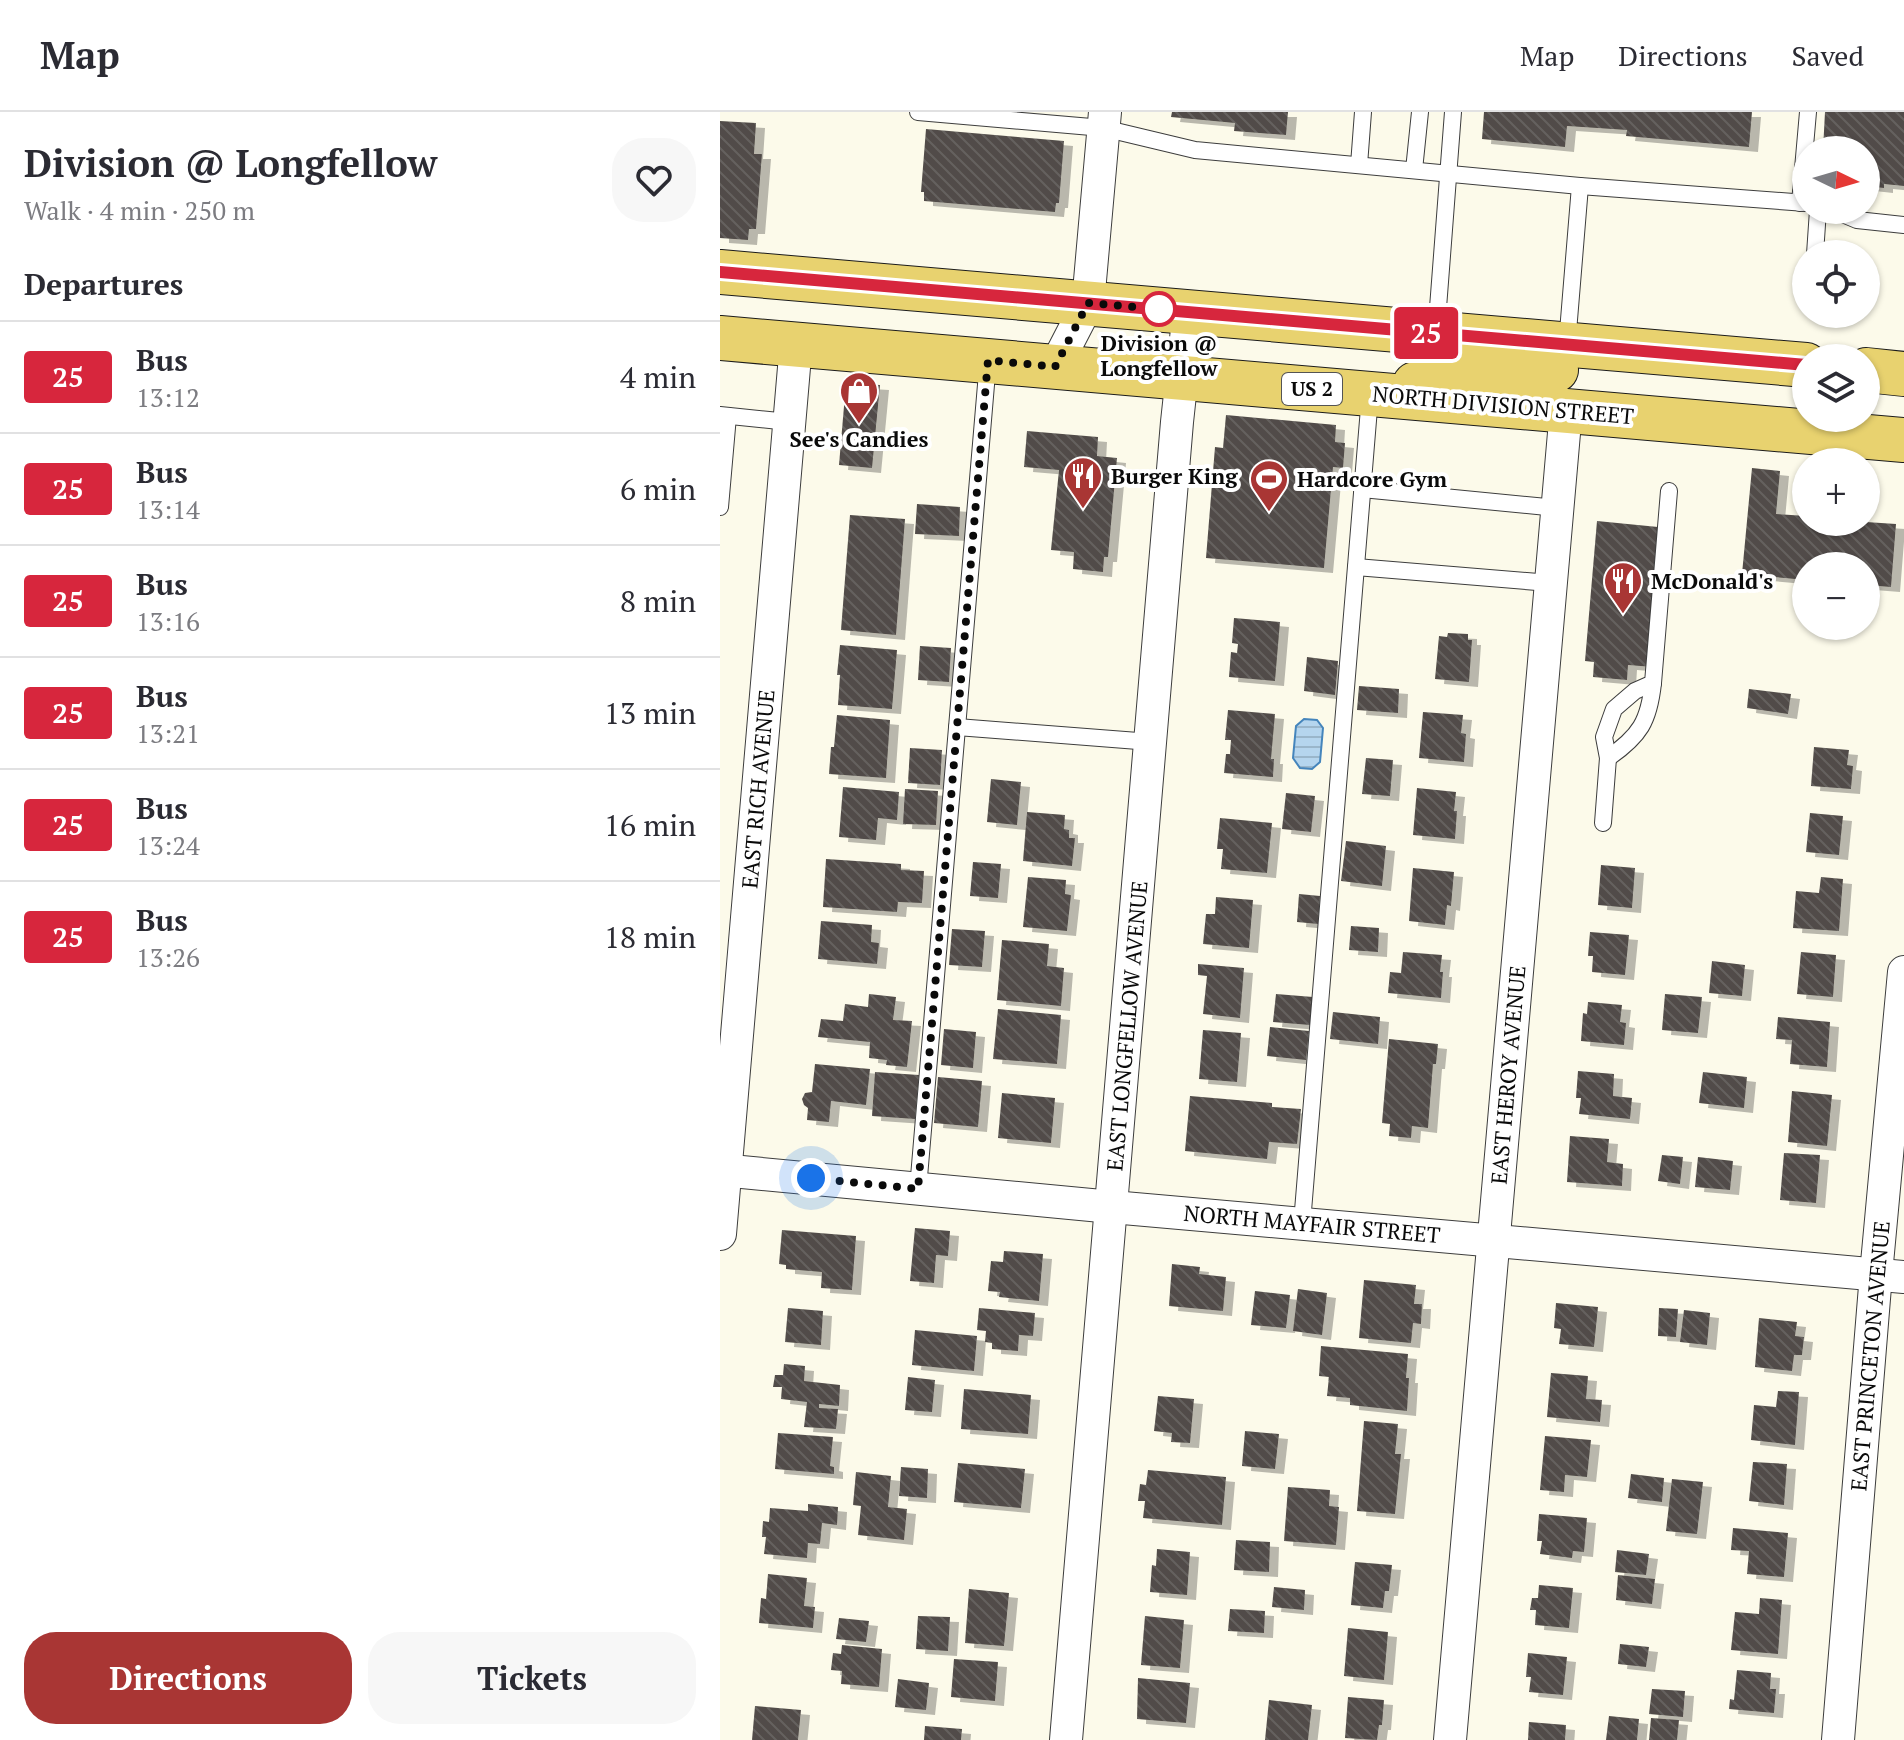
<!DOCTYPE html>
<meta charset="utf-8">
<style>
body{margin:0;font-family:"PT Serif",serif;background:#f7f7f7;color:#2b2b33;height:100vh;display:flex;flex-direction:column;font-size:30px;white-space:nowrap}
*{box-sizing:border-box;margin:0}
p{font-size:26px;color:#7c7c81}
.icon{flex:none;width:44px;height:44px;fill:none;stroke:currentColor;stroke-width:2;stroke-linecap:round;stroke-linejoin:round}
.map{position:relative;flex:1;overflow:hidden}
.details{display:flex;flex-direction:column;background:#fff;width:720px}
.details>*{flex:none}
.badge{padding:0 16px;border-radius:6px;font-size:28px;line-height:52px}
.needle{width:52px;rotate:95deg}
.controls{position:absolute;left:1072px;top:24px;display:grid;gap:16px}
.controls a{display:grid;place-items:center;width:88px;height:88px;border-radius:50%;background:#fff;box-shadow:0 2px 6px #0004;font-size:40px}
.you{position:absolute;width:40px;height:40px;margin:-20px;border:6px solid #fff;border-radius:50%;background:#1a73e8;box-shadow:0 0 0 12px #1a73e833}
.map>.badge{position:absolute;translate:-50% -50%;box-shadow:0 0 0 4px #fff}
h2{padding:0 24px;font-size:30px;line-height:72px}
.round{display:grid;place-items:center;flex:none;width:84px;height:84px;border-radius:32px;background:#f7f7f7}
.summary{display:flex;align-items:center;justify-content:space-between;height:136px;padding:0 24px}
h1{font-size:38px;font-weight:600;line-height:60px}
.button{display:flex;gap:16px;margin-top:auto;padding:16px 24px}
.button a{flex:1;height:92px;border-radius:32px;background:#a93634;color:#fff;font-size:32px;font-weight:600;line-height:92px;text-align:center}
.button a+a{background:#f7f7f7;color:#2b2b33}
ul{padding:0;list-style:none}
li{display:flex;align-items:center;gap:24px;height:112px;padding:0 24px;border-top:2px solid #e1e1e2}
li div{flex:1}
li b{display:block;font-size:30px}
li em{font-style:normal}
li .badge{min-width:88px;font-weight:700;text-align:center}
header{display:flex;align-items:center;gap:48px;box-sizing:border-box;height:112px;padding:0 40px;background:#fff;border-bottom:2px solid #e1e1e2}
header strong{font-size:38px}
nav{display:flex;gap:44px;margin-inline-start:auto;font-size:28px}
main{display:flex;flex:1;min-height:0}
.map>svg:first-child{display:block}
.water{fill:url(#water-rules);stroke:#4585bc;stroke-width:2}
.building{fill:url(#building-back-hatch);filter:url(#shadow)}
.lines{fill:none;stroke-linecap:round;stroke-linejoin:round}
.service-casing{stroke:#3d3d3d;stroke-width:18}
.minor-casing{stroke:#3d3d3d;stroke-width:34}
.primary-casing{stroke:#1b1b1b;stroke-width:46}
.service{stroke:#fff;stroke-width:16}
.minor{stroke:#fff;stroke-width:32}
.primary{stroke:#e8d26f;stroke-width:44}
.line-casing{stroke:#fff;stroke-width:18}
.line{stroke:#d7263d;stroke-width:12}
.walk{stroke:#0a0a0a;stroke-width:8;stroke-dasharray:0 14.4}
.stop-dot{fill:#fff;stroke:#d7263d;stroke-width:4}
.labels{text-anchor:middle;stroke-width:8;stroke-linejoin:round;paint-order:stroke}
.shield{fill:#fff;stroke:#545454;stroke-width:2}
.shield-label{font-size:20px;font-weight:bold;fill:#0a0a0a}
.stop-label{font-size:22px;font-weight:bold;fill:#0a0a0a;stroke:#fff}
.street-label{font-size:22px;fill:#0a0a0a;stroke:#fff}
.poi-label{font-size:22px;font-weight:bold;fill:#0a0a0a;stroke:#fff;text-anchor:start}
</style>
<header>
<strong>Map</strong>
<nav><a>Map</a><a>Directions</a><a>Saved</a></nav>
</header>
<main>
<section class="details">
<div class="summary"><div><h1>Division @ Longfellow</h1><p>Walk · 4 min · 250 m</p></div><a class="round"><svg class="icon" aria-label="heart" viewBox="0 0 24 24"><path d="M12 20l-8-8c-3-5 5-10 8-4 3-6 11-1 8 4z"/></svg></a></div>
<h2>Departures</h2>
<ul>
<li><span class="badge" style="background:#d7263d;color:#fff">25</span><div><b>Bus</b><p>13:12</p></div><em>4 min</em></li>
<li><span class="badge" style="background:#d7263d;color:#fff">25</span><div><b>Bus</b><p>13:14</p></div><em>6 min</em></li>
<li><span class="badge" style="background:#d7263d;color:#fff">25</span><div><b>Bus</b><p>13:16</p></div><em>8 min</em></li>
<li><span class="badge" style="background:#d7263d;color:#fff">25</span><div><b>Bus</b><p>13:21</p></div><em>13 min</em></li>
<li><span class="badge" style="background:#d7263d;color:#fff">25</span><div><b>Bus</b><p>13:24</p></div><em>16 min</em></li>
<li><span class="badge" style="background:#d7263d;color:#fff">25</span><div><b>Bus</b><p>13:26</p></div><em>18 min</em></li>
</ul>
<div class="button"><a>Directions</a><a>Tickets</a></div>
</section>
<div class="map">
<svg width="1184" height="1628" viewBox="0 0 1184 1628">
<defs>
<pattern id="water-rules" width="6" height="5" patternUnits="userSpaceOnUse" patternTransform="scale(2)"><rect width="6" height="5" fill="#b5d5ee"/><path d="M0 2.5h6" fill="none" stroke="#9ab6cb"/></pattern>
<pattern id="building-back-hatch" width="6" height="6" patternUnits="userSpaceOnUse" patternTransform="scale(2)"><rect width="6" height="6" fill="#514c48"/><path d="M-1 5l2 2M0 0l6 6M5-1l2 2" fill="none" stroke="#65615e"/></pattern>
<filter id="shadow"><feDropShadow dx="9" dy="5" stdDeviation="0" flood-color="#0004"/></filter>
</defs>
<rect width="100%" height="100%" fill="#fcfaea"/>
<!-- water -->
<polygon class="water" points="584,607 597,608 603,616 600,650 592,657 580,656 573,646 576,614"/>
<!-- building -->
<g class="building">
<polygon points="452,0 568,0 566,23 514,19 515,11 451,5"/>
<polygon points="764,0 1032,0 1029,35 906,24 907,18 847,14 845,35 762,27"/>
<polygon points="1105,0 1184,0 1184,74 1164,72 1164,76 1146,74 1146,38 1103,38"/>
<polygon points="0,9 36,11 34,42 42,42 36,117 29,117 28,128 0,126"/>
<polygon points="206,17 344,29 339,91 336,91 335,100 204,89 204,80 201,80"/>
<polygon points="126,271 160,273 152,356 119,353"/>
<polygon points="506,303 616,313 615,330 625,331 623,356 613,355 604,456 486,446 495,335 503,336"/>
<polygon points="307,319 378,325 377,344 397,346 388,445 384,445 383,460 353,457 354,440 331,438 339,358 304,355"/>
<polygon points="1032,356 1060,359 1056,402 1086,404 1086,410 1146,410 1176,412 1171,475 1146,473 1146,454 1086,454 1086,468 1022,462"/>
<polygon points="197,392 240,395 239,424 195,422"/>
<polygon points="130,403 185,407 176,523 121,518"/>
<polygon points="877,409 938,415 934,456 941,457 933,555 908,553 907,568 873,565 874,550 865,549"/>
<polygon points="514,506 560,510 555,569 509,565 511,540 517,541 518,532 512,531"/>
<polygon points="728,521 748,522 748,528 752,528 749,570 715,567 719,524 727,525"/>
<polygon points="120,533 177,538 172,597 118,593 120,563 117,563"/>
<polygon points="200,534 231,536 229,570 198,568"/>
<polygon points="587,545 618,549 615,583 584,579"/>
<polygon points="639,574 679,577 678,601 637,598"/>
<polygon points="1029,577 1071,582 1068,602 1027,596"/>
<polygon points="508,598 555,602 551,647 554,647 553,665 504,661 506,642 510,642 511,628 505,628"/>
<polygon points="703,600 743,603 741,621 746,622 744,650 699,646"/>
<polygon points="117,603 170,608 166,666 109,662 111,635 114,635"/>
<polygon points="1094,635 1129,638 1127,653 1133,654 1131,677 1091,674"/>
<polygon points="190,636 222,638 220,673 188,671"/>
<polygon points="646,646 673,648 670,684 642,682"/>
<polygon points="271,667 301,670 297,713 267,710"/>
<polygon points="123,675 179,680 177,708 158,706 156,728 119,725"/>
<polygon points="697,676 736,680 734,699 737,699 735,727 693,723"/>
<polygon points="185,677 218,679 216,713 183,712"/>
<polygon points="566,681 595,684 591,720 562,717"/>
<polygon points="307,700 345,703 344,717 349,718 349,726 355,726 352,754 303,749"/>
<polygon points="1090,701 1123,704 1119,743 1086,740"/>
<polygon points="500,706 552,711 547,761 501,757 503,737 497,737"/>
<polygon points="626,729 666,734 662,774 621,769"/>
<polygon points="106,747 181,752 181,758 204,759 202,791 178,790 177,800 103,795"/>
<polygon points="253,750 281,752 278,786 250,784"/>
<polygon points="881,753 915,756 912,796 878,793"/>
<polygon points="693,756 734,760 731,794 727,793 725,813 689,809"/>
<polygon points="308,765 346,768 345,782 351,783 347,819 303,815"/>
<polygon points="1101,765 1123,767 1119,819 1073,816 1076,779 1099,781"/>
<polygon points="579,782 600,784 598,812 577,810"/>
<polygon points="496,785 533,788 529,836 483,832 486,802 495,802"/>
<polygon points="101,809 152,813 151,830 159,831 157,852 98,847"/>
<polygon points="631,814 659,816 658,840 629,838"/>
<polygon points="232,817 265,819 262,855 229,853"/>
<polygon points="870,820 909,823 905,863 872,860 873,844 868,844"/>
<polygon points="282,828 329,832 327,854 344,856 341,894 277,888"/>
<polygon points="683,840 722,843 720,860 723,860 721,886 668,881 670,860 681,861"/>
<polygon points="1081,840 1116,843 1113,885 1077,882"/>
<polygon points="992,849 1025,853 1022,884 989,881"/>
<polygon points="478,852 524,856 520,906 483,902 487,864 478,863"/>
<polygon points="149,882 176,885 173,908 192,909 187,955 166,953 167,948 149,946 150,930 98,925 101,907 123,909 125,892 148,895"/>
<polygon points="556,882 593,885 590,913 553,910"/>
<polygon points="945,882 982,885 978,921 942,918"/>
<polygon points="868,890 902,893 900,910 906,911 904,933 861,929 863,901 867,902"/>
<polygon points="278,897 341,903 337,952 273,947"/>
<polygon points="613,900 660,905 658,932 610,927"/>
<polygon points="1058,905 1110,910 1107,955 1070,952 1072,928 1056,927"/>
<polygon points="550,915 589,919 586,948 547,944"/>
<polygon points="224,917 256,920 253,956 221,953"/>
<polygon points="483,918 521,921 517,970 479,967"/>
<polygon points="669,927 718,932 716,952 713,952 708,1016 692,1014 691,1026 669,1024 670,1012 662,1011"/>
<polygon points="95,952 150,957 146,993 111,989 109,1010 87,1008 88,996 84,993 82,987 85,981 92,980"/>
<polygon points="858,959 894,962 893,984 912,986 910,1007 859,1002 861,986 856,986"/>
<polygon points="155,960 199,963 195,1007 152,1004"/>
<polygon points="983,960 1027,965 1024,996 979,991"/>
<polygon points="218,965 262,969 258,1015 214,1011"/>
<polygon points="1072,979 1112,983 1107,1034 1068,1030"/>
<polygon points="282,981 335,986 331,1031 278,1026"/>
<polygon points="470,984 552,991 552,995 581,997 577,1032 549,1030 547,1047 465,1039"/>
<polygon points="850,1024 889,1027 887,1050 903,1052 902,1074 847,1070"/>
<polygon points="1064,1041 1100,1043 1096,1091 1060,1088"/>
<polygon points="942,1043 963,1045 960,1072 938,1069"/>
<polygon points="978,1045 1013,1049 1010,1078 975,1075"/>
<polygon points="195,1116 230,1119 228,1144 216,1143 214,1171 190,1169"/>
<polygon points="62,1118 136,1124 132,1178 101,1176 102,1160 66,1157 66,1153 59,1152"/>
<polygon points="284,1139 323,1142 319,1189 279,1185 280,1180 268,1179 271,1149 283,1150"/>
<polygon points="452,1152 480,1155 479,1162 506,1165 503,1199 449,1194"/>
<polygon points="644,1168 696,1173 694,1192 702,1192 701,1212 693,1211 691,1231 639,1226"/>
<polygon points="578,1177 607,1181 602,1223 573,1219"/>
<polygon points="535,1179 570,1183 566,1216 531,1213"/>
<polygon points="836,1191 878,1195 874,1235 839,1232 841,1217 834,1216"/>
<polygon points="68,1196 103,1199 101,1233 65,1230"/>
<polygon points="259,1196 315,1201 313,1224 299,1223 298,1239 272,1237 272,1231 265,1230 266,1219 257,1218"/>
<polygon points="939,1196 958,1197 956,1225 938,1224"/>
<polygon points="964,1198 990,1201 987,1233 960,1230"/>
<polygon points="1039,1206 1077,1210 1075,1224 1084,1225 1082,1243 1074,1243 1072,1259 1035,1255"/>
<polygon points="195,1218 257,1224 254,1259 192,1253"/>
<polygon points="601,1234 688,1242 686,1266 689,1266 687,1299 630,1293 630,1286 607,1284 609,1265 599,1264"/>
<polygon points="64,1252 85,1254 84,1269 120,1273 119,1294 99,1292 99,1296 118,1297 116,1317 84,1315 87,1290 61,1287 62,1275 53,1275 55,1263 63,1263"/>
<polygon points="831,1261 868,1264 866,1287 882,1288 880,1310 827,1305"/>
<polygon points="188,1265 215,1268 212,1300 185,1298"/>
<polygon points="244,1277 311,1283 308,1322 241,1317"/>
<polygon points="1058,1279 1079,1280 1075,1333 1031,1328 1034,1293 1056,1295"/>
<polygon points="438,1284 474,1287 470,1331 451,1330 452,1321 434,1319"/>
<polygon points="644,1309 678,1312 675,1342 681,1342 675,1402 637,1399"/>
<polygon points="525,1319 559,1322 555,1357 522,1354"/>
<polygon points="58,1321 113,1325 110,1354 114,1355 114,1362 55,1357"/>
<polygon points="825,1324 871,1328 867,1365 845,1363 844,1380 820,1378"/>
<polygon points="1033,1350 1067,1352 1064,1393 1029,1389"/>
<polygon points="238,1351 305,1357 301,1396 234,1390"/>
<polygon points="181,1355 208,1357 207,1386 179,1384"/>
<polygon points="428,1358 506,1365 502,1413 423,1406 425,1389 418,1389 420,1372 426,1373"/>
<polygon points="136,1360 171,1364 168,1395 187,1397 184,1428 138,1423 141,1394 133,1393"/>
<polygon points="911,1362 944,1366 942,1390 908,1386"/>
<polygon points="952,1367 983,1370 977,1422 946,1419"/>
<polygon points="568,1375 610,1378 609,1394 619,1395 616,1433 564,1429"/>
<polygon points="88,1392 118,1395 117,1413 102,1411 100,1432 88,1431 87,1446 44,1442 46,1425 42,1425 43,1409 49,1410 50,1396 88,1399"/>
<polygon points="819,1402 867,1406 864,1440 853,1439 852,1446 820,1442 822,1429 817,1429"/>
<polygon points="1013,1416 1068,1421 1064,1465 1027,1462 1029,1439 1011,1438"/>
<polygon points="516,1428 550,1430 549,1460 514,1458"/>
<polygon points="437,1437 470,1440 467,1483 430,1480 432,1453 436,1454"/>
<polygon points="897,1438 929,1442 926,1463 895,1460"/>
<polygon points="635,1450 672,1453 669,1479 665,1479 663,1496 631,1493"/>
<polygon points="48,1462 87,1466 84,1494 95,1495 93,1516 39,1511 41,1486 46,1487"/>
<polygon points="898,1463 935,1467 932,1492 896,1488"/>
<polygon points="819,1473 853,1476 849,1516 815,1513 816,1498 810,1498 812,1486 818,1486"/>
<polygon points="554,1475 585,1478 584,1498 552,1495"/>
<polygon points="249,1477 289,1481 284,1534 245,1531"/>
<polygon points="1040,1486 1062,1488 1058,1542 1011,1538 1015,1500 1039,1502"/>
<polygon points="510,1497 545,1499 544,1521 508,1519"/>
<polygon points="198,1504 230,1505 228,1539 196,1537"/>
<polygon points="425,1504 464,1508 460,1556 421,1553"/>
<polygon points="119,1506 149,1509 146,1530 116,1527"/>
<polygon points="628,1516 668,1520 664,1568 624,1564"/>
<polygon points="900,1532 929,1535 926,1555 898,1552"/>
<polygon points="122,1533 162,1537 159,1575 121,1572 122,1559 111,1558 113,1541 121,1542"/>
<polygon points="808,1541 847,1545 843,1583 809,1580 811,1565 806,1565"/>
<polygon points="234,1547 278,1550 275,1589 231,1585"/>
<polygon points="1017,1558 1051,1561 1050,1577 1056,1577 1054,1601 1009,1597 1010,1587 1014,1588"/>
<polygon points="418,1566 470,1571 466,1611 417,1607"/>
<polygon points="178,1567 209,1571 206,1598 175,1595"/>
<polygon points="932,1577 965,1579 963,1605 929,1602"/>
<polygon points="628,1585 664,1588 662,1613 659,1613 657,1628 625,1626"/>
<polygon points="549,1588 592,1593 588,1628 545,1628"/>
<polygon points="35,1594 81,1598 78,1628 32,1628"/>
<polygon points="889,1604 919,1607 917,1628 886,1628"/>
<polygon points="931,1606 959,1608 957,1628 929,1628"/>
<polygon points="809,1610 846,1613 845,1628 808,1628"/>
<polygon points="205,1614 242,1617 241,1628 204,1628"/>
</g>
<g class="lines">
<!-- service casing -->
<g class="service-casing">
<g id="service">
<polyline points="198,0 383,16 475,38 860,74 1086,91"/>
<polyline points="639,53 643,0"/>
<polyline points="694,58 700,0"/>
<polyline points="1080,91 1088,0"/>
<polyline points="1113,98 1137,108 1184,113"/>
<polyline points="1095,142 1098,98"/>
<polyline points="716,222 733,0"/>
<polyline points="847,232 860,74"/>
<polyline points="0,303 69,310"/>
<polyline points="642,377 837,396"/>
<polyline points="0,395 8,304"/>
<polyline points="636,455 830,471"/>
<polyline points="237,615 431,630"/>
<path d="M888,646C920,624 929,609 933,571"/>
<polyline points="883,711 888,646 884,625 894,597 915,579 933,571 949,379"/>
<polyline points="198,1077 268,249"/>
<polyline points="582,1111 650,284"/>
</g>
</g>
<!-- minor casing -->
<g class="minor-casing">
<g id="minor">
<polyline points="335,255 368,191 385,0"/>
<polyline points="0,1058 392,1095 1184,1165"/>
<polyline points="0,1122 76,232"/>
<polyline points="346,1628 457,310 469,199"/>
<polyline points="730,1628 846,298"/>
<polyline points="1118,1628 1156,1162 1184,860"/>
</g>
</g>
<!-- primary casing -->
<g class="primary-casing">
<g id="primary">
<polyline points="0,160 1086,253"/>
<polyline points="0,226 1184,328"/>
<polyline points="1146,258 1184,262"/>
<polyline points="695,272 764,258 831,261 836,258"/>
</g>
</g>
<!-- service -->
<use href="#service" class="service"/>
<!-- minor -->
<use href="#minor" class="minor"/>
<!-- primary -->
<use href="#primary" class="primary"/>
</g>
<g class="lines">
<!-- line casing -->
<g class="line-casing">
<polyline id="line" points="0,160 1086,253"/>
</g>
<!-- line -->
<use href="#line" class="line"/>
<!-- walk -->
<polyline class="walk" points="91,1066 198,1077 268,248 335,255 368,191 439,197"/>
</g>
<!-- icons -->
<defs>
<g id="shop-pin" transform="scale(2)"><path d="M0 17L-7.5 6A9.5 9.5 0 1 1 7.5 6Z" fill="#a93634" stroke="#fff"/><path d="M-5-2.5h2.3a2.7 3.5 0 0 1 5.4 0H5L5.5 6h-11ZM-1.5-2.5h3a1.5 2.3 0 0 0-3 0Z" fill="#fff"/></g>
<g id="restaurant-pin" transform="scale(2)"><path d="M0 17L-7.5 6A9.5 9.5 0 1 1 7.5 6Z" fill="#a93634" stroke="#fff"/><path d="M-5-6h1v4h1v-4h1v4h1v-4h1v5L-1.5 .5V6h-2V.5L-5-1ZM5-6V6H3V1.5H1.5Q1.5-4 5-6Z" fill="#fff"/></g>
<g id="stadium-pin" transform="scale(2)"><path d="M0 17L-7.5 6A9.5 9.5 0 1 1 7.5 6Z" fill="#a93634" stroke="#fff"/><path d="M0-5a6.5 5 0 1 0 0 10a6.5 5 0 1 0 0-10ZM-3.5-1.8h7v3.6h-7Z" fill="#fff"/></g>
</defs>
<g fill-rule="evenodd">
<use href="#shop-pin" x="139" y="279"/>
<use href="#restaurant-pin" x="363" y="364"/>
<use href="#stadium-pin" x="549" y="367"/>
<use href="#restaurant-pin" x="903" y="469"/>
</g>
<!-- markers -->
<circle class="stop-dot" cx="439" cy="197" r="16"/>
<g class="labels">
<!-- shield labels -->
<rect class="shield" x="562" y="261" width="60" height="32" rx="6"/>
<g class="shield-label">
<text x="592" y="284">US 2</text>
</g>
<!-- stop labels -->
<g class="stop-label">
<text x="439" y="239">Division @<tspan x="439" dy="25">Longfellow</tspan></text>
</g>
<!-- street labels -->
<g class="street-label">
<text transform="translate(783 293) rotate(5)" y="8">NORTH DIVISION STREET</text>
<text transform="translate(38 677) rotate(-85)" y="8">EAST RICH AVENUE</text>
<text transform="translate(407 914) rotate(-85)" y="8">EAST LONGFELLOW AVENUE</text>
<text transform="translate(788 963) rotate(-85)" y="8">EAST HEROY AVENUE</text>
<text transform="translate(592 1112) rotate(5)" y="8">NORTH MAYFAIR STREET</text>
<text transform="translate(1150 1244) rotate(-85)" y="8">EAST PRINCETON AVENUE</text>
</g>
<!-- poi labels -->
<g class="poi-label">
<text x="139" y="335" text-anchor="middle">See's Candies</text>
<text x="391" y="372">Burger King</text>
<text x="577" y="375">Hardcore Gym</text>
<text x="931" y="477">McDonald's</text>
</g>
</g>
</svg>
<div class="controls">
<a><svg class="needle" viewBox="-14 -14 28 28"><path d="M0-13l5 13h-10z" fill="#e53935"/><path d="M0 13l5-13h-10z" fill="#7c7c81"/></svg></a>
<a><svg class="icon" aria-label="locate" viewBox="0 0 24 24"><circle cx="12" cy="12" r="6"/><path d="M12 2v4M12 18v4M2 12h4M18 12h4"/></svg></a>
<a><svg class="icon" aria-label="layers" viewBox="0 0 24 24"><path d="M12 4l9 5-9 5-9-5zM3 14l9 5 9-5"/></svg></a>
<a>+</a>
<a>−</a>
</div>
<div class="you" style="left:91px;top:1066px"></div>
<b class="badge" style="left:706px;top:221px;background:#d7263d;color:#fff">25</b>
</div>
</main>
